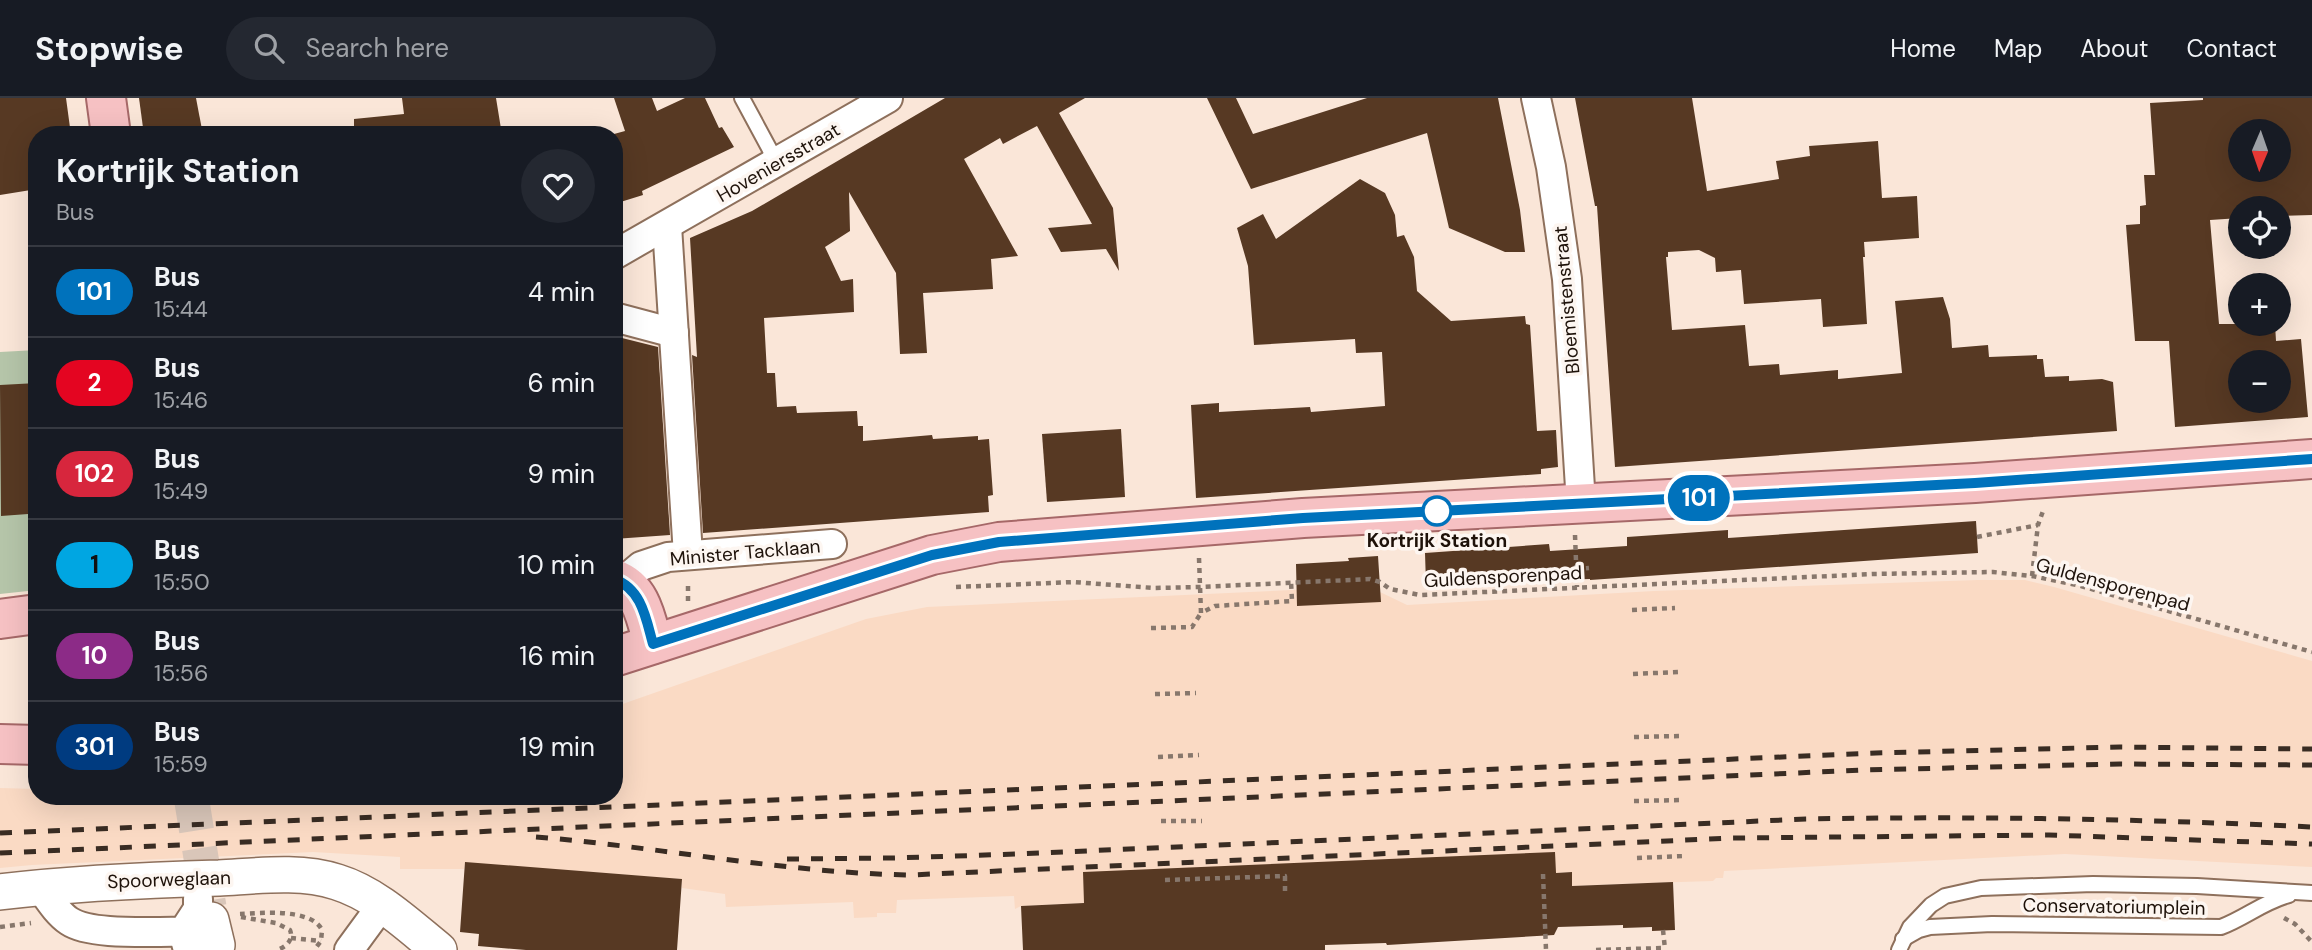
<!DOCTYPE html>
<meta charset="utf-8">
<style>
body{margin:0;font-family:"DM Sans",sans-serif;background:#242831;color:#f1f3f6;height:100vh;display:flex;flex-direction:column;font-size:26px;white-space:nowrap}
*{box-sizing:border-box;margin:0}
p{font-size:23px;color:#9ea1a6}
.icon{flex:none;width:38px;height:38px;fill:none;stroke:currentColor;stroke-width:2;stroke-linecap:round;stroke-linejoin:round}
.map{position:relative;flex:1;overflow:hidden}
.sheet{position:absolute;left:28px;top:28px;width:595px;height:679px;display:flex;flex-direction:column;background:#171b24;border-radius:28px;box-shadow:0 7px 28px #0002}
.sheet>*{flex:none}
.badge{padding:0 14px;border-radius:23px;font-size:24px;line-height:46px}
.needle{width:46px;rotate:182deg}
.tools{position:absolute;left:2228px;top:21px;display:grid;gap:14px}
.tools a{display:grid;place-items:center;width:63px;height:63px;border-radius:50%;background:#171b24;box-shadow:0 7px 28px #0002;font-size:35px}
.map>.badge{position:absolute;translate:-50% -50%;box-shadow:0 0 0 4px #fff}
.round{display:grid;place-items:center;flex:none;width:74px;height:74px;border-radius:37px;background:#242831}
.head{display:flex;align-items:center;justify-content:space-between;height:119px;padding:0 28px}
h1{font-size:33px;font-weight:700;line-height:52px}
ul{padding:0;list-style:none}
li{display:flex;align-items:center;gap:21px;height:91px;padding:0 28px;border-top:2px solid #363941}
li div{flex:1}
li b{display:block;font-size:26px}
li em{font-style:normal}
li .badge{min-width:77px;font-weight:700;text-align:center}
header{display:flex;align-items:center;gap:42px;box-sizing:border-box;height:98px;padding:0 35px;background:#171b24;border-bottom:2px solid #363941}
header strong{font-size:33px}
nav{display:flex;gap:38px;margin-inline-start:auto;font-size:24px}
.search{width:490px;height:63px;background:#242831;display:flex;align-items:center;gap:18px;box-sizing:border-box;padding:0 24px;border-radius:38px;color:#9ea1a6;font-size:26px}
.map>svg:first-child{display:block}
.built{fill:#fadac4}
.green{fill:#b5c5a9}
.building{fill:#573923;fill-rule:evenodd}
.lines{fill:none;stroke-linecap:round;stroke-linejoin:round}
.tertiary-tunnel{stroke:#d9c6b9;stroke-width:35;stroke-dasharray:35 18;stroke-linecap:butt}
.service-casing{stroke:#8e705c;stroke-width:18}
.minor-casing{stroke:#8e705c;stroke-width:32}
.tertiary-casing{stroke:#8e705c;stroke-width:38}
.primary-casing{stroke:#a66868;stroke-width:42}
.path{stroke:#87776c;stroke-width:4.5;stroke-dasharray:5 5;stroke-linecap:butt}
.service{stroke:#fff;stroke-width:14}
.minor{stroke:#fff;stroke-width:28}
.tertiary{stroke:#fff;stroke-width:35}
.primary{stroke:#f6c1c3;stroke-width:38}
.rail{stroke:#392c23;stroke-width:5;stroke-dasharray:12 12;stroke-linecap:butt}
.line-casing{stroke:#fff;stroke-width:16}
.line{stroke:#0072bc;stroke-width:10}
.stop-dot{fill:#fff;stroke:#0072bc;stroke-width:3.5}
.labels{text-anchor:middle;stroke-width:7;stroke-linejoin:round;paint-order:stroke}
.street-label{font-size:19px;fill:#1e120a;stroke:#fdf6f1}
.stop-label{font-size:19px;font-weight:bold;fill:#1e120a;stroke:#fdf6f1}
</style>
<header>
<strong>Stopwise</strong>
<div class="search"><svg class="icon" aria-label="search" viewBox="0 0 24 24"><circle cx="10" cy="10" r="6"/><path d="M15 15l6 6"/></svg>Search here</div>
<nav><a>Home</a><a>Map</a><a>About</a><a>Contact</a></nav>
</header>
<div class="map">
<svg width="2312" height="852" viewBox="0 0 2312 852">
<rect width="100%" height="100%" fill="#fae6d8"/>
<!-- built -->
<polygon class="built" points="1978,482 2025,482 2054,489 2312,563 2312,769 2065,756 1724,773 1723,780 1716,780 1713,783 1616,786 1572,788 1572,774 1556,775 1543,776 1526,790 1084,805 1021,808 1015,811 1014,798 897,802 896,815 877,815 877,819 854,820 853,804 726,809 725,796 682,790 682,781 465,765 464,771 400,771 400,759 313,754 32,767 0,770 0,690 37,691 37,698 614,698 614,609 866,521 927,509 1355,489 1380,494 1407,507 1654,493"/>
<!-- green -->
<polygon class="green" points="37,252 37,492 0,496 0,254"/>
<!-- building -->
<g class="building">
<polygon points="0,0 66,0 71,37 37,37 37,91 0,97"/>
<polygon points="139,0 196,0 203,37 144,37"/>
<polygon points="402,0 496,0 502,37 354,37 354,21 404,16"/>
<polygon points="614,0 652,0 657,13 685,0 705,0 719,30 722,29 734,49 642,93 643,97 614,106 614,36 625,33"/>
<polygon points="945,0 1085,0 1059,15 1113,110 1119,173 1106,151 1061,154 1048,130 1092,126 1037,28 1003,46 1000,40 964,61 1018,158 991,161 993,191 923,195 927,255 900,256 896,175 849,94 850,133 825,149 841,183 853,181 854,214 764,220 767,275 775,275 777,309 796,308 797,315 857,313 858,328 863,328 863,343 932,337 933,341 978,338 978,342 989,341 993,397 988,398 989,414 703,435 692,257 697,259 690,140 752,113"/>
<polygon points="1207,0 1236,0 1253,36 1367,0 1498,0 1520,112 1525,154 1505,154 1449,130 1427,35 1251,91"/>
<polygon points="1575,0 1692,0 1707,93 1779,81 1776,63 1810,58 1809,48 1878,43 1882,100 1917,98 1919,140 1864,144 1865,159 1863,159 1867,226 1823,229 1821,201 1744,206 1741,172 1716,174 1715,160 1699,152 1668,154 1668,159 1666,159 1672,232 1745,227 1749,268 1779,266 1780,277 1838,272 1838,281 1902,275 1895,203 1943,199 1950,221 1952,250 1988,247 1989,259 2037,257 2037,261 2043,261 2045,279 2069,278 2069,283 2102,281 2113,284 2117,333 1615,369 1597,108 1595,108"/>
<path d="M2203,0H2312V117L2278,118V110H2240V120L2210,122L2219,226H2275L2276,243L2301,241L2308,319L2175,329L2169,243H2135L2126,127L2140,126V108L2146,107L2144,77H2155L2150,5L2203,2ZM2240,33H2278V72H2240ZM2240,264H2278V303H2240Z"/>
<polygon points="1360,81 1385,95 1395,117 1397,139 1404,137 1414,159 1417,193 1451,223 1525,218 1526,226 1530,227 1537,333 1556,332 1558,369 1541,371 1541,376 1196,400 1191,307 1219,305 1219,314 1310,309 1311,314 1385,308 1382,254 1356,255 1355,241 1254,247 1248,168 1237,130 1263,116 1276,141"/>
<polygon points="614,238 658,249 670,437 614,441"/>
<polygon points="37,285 37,404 28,405 28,416 1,418 0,287"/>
<polygon points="1121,331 1125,399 1047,404 1042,336"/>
<polygon points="1976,423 1978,455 1590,482 1590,481 1426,486 1425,455 1549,446 1550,453 1627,448 1627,439 1728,432 1728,440"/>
<polygon points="1378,458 1381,504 1297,508 1296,466 1349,463 1348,460"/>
<polygon points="1555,754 1556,775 1572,774 1572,788 1673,784 1675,832 1652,833 1652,829 1623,830 1623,827 1558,829 1554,837 1387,847 1386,845 1325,847 1325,852 1023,852 1021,808 1084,805 1083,774"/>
<polygon points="465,764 682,781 677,852 526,852 478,848 479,836 460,834"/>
</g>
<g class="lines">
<!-- tertiary-tunnel -->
<polyline class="tertiary-tunnel" points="191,698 209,809"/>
<!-- service casing -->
<g class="service-casing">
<g id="service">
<polyline points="742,0 777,65"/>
<path d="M1903,841L1919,832L1930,829L1992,826L2221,829C2245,820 2263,804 2289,797"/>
<polyline points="1899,852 1910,829 1931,807 1945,798 1981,790 2093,786 2197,788 2312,795"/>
</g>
</g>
<!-- minor casing -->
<g class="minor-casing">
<g id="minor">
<polyline points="1536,0 1551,69 1567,181 1581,406"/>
<polyline points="667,128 688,457"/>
<polyline points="614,157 888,0"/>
<polyline points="614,219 674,235"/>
<polyline points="622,484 641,468 668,459 832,446"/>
<path d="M40,789C48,800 57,815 69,823C91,838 155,833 183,834"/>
<polyline points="188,852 183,834 198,811 198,801"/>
<polyline points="349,852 382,807"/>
</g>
</g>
<!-- tertiary casing -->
<g class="tertiary-casing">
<g id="tertiary">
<path d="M0,794C73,785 146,782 219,780C257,778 300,772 337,784C376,796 408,827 439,852"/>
<polyline points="211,822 217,847"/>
</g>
</g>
<!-- primary casing -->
<g class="primary-casing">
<g id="primary">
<polyline points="106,0 111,37"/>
<path d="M614,481C642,491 646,521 653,546"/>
<polyline points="0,521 37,516"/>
<polyline points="614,559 932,457 999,444 1303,420 1975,385 2312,361"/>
<polyline points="0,646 37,647"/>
</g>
</g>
<!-- path -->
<g class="path">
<polyline points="1575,437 1577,489"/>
<polyline points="1977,439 2038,427"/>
<polyline points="1199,460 1201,515 1215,508 1292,503 1291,483"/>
<polyline points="1576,471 1589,470"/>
<polyline points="2032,478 2038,427 2043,413"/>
<polyline points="956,489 1074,484 1154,490 1200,489 1370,481 1380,484 1390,491 1420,497 1873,476 1993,474 2032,478 2081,488 2312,554"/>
<polyline points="688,503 688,484"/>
<polyline points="1632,512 1675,510"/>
<polyline points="1151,530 1192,529 1201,515"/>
<polyline points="1633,576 1678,574"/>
<polyline points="1155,596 1196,595"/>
<polyline points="1634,639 1681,638"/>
<polyline points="1158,659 1199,657"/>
<polyline points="1634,703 1683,702"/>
<polyline points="1161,723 1202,723"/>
<polyline points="1637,760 1685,758"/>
<polyline points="1543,776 1546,852"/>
<polyline points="1165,782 1285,778 1285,798"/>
<path d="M240,816C262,815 311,810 322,832L321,843L314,852"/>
<path d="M241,819L276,825L290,832C294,842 286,849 277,852"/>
<polyline points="2284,820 2295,826 2312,844"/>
<polyline points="0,829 31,825"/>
<polyline points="1663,832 1665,851"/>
<polyline points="291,840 321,843"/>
<polyline points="1596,852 1665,850"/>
</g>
<!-- service -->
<use href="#service" class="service"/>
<!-- minor -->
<use href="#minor" class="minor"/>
<!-- tertiary -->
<use href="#tertiary" class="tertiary"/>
<!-- primary -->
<use href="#primary" class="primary"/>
<!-- rail -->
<g class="rail">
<polyline points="0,735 1876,655 2120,649 2312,651"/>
<path d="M536,739C661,749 785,775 910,777L1732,740L2049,737L2312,746"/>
<polyline points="0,755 1863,672 2120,666 2312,667"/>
<path d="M787,761L894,760L1017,756L1806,721C1975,718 2143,721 2312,729"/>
</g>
</g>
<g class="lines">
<!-- line casing -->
<g class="line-casing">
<path id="line" d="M614,481C642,491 646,521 653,546L932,457L999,444L1303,420L1975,385L2312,361"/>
</g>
<!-- line -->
<use href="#line" class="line"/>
</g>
<!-- markers -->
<circle class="stop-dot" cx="1437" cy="413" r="14"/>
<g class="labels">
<!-- street labels -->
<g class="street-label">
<text transform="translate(778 64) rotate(-30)" y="7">Hoveniersstraat</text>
<text transform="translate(1566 202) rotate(-95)" y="7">Bloemistenstraat</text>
<text transform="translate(745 454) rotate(-5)" y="7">Minister Tacklaan</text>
<text transform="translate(1503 478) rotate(-3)" y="7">Guldensporenpad</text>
<text transform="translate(2113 486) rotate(15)" y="7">Guldensporenpad</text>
<text transform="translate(169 781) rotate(-2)" y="7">Spoorweglaan</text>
<text transform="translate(2114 808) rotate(1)" y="7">Conservatoriumplein</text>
</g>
<!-- stop labels -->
<g class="stop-label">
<text x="1437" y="449">Kortrijk Station</text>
</g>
</g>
</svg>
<div class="tools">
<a><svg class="needle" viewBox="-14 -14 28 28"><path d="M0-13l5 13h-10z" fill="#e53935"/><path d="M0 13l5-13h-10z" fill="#9ea1a6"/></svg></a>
<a><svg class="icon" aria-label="locate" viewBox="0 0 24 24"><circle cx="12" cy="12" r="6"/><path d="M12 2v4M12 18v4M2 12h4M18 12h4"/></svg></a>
<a>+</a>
<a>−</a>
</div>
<b class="badge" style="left:1699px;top:400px;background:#0072bc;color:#fff">101</b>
<section class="sheet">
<div class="head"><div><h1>Kortrijk Station</h1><p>Bus</p></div><a class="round"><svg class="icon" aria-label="heart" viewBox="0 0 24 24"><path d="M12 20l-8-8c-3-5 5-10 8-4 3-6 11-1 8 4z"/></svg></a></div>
<ul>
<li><span class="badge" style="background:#0072bc;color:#fff">101</span><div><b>Bus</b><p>15:44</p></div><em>4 min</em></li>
<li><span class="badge" style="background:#e40521;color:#fff">2</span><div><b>Bus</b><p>15:46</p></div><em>6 min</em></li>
<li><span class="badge" style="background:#d7263d;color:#fff">102</span><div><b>Bus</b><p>15:49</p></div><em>9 min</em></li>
<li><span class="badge" style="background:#00a6e2;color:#111">1</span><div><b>Bus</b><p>15:50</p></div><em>10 min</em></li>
<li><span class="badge" style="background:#8c2b87;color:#fff">10</span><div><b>Bus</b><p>15:56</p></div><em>16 min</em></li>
<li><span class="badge" style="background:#003b80;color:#fff">301</span><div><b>Bus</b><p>15:59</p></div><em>19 min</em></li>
</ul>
</section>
</div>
